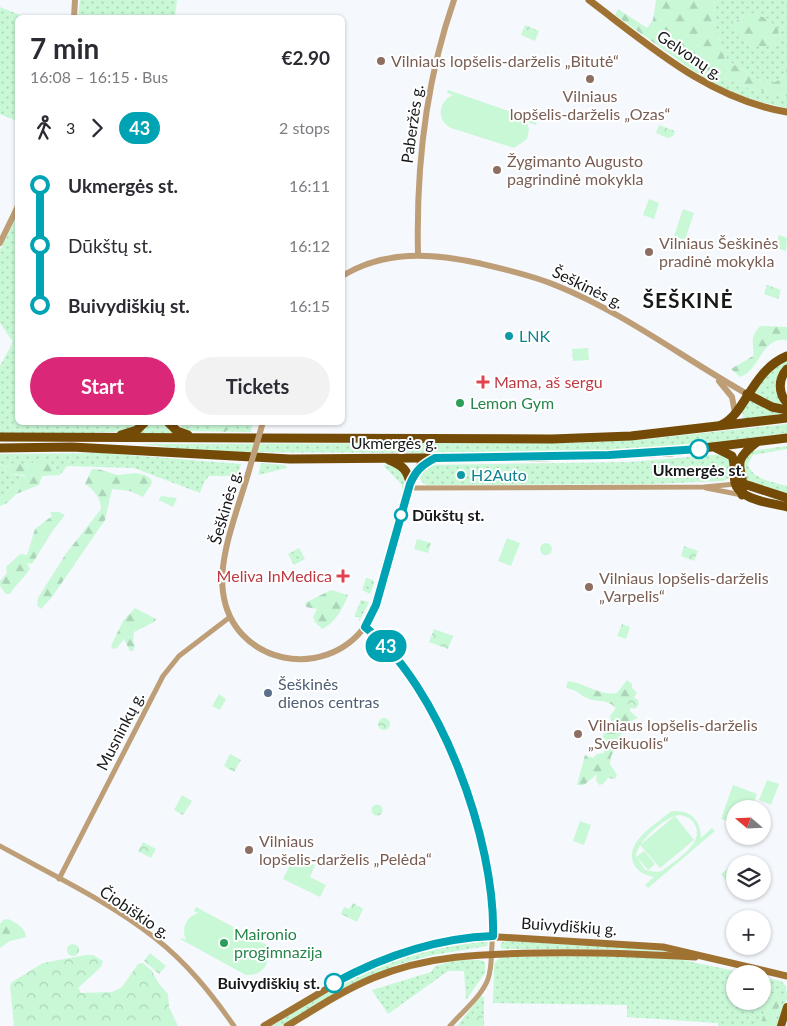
<!DOCTYPE html>
<meta charset="utf-8">
<style>
body{margin:0;font-family:Lato,sans-serif;background:#f2f2f3;color:#2b2b33;height:100vh;display:flex;flex-direction:column;font-size:19px;white-space:nowrap}
*{box-sizing:border-box;margin:0}
p{font-size:16px;color:#7c7c81}
.icon{flex:none;width:28px;height:28px;fill:none;stroke:currentColor;stroke-width:2;stroke-linecap:round;stroke-linejoin:round}
.map{position:relative;flex:1;overflow:hidden}
.drawer{position:absolute;left:15px;top:15px;width:330px;height:410px;display:flex;flex-direction:column;background:#fff;border-radius:8px;box-shadow:0 1px 4px #0004}
.drawer>*{flex:none}
.badge{padding:0 10px;border-radius:16px;font-size:18px;line-height:32px}
.needle{width:32px;rotate:289deg}
.tools{position:absolute;left:726px;top:800px;display:grid;gap:10px}
.tools a{display:grid;place-items:center;width:45px;height:45px;border-radius:50%;background:#fff;box-shadow:0 1px 4px #0004;font-size:25px}
.map>.badge{position:absolute;translate:-50% -50%;box-shadow:0 0 0 2px #fff}
.legs{display:flex;align-items:center;gap:8px;height:55px;padding:0 15px;font-size:16px}
.legs p{margin-inline-start:auto}
.head{display:flex;align-items:center;justify-content:space-between;height:85px;padding:0 15px}
h1{font-size:28px;font-weight:700;line-height:38px}
.button{display:flex;gap:10px;margin-top:auto;padding:10px 15px}
.button a{flex:1;height:58px;border-radius:30px;background:#db2777;color:#fff;font-size:20px;font-weight:700;line-height:58px;text-align:center}
.button a+a{background:#f2f2f3;color:#2b2b33}
ul{padding:0 15px;list-style:none}
li{display:flex;align-items:center;gap:18px;height:60px;font-size:19px}
li i{display:grid;place-items:center;width:8px;height:100%;margin:0 6px;background:currentColor}
li i::after{content:'';width:12px;height:12px;margin:-6px;border:4px solid;border-radius:50%;background:#fff}
li p{margin-inline-start:auto}
li:first-child i{background:linear-gradient(#0000 50%,currentColor 0)}
li:last-child i{background:linear-gradient(currentColor 50%,#0000 0)}
.map>svg:first-child{display:block}
.grass{fill:url(#grass-dots);fill-rule:evenodd}
.forest{fill:url(#forest-firs)}
.park{fill:url(#park-crowns)}
.pitch{fill:#c9f8d7;fill-rule:evenodd}
.lines{fill:none;stroke-linecap:round;stroke-linejoin:round}
.minor{stroke:#be9e77;stroke-width:5}
.tertiary{stroke:#be9e77;stroke-width:6}
.secondary{stroke:#a07232;stroke-width:7}
.primary{stroke:#82550e;stroke-width:8}
.trunk{stroke:#744a07;stroke-width:9}
.tertiary-bridge{stroke:#be9e77;stroke-width:6}
.line-1-casing{stroke:#fff;stroke-width:11}
.line-1{stroke:#00a3b4;stroke-width:8}
.education-dot{fill:#8d6e63;stroke:#fff;stroke-width:2}
.culture-dot{fill:#0f9aa8;stroke:#fff;stroke-width:2}
.health-dot{fill:#e0444e;stroke:#fff;stroke-width:2}
.leisure-dot{fill:#2e9e5b;stroke:#fff;stroke-width:2}
.stop-1-dot{fill:#fff;stroke:#00a3b4;stroke-width:2.5}
.service-dot{fill:#5c6f8a;stroke:#fff;stroke-width:2}
.labels{text-anchor:middle;stroke-width:4;stroke-linejoin:round;paint-order:stroke}
.street-label{font-size:16px;fill:#17181a;stroke:#fff}
.education-label{font-size:16px;fill:#785e54;stroke:#fff;text-anchor:start}
.culture-label{font-size:16px;fill:#0d838f;stroke:#fff;text-anchor:start}
.health-label{font-size:16px;fill:#be3a42;stroke:#fff;text-anchor:start}
.leisure-label{font-size:16px;fill:#27864d;stroke:#fff;text-anchor:start}
.stop-label{font-size:16px;font-weight:bold;fill:#17181a;stroke:#fff}
.service-label{font-size:16px;fill:#4e5e75;stroke:#fff;text-anchor:start}
.district-label{font-size:21px;font-weight:bold;letter-spacing:1px;fill:#17181a;stroke:#fff}
</style>
<div class="map">
<svg width="787" height="1026" viewBox="0 0 787 1026">
<defs>
<pattern id="grass-dots" width="8" height="8" patternUnits="userSpaceOnUse" patternTransform="scale(1.25)"><rect width="8" height="8" fill="#c9f8d7"/><path d="M2 2h.1M6 6h.1" fill="none" stroke="#acd4b8" stroke-width="1.8" stroke-linecap="round"/></pattern>
<pattern id="forest-firs" width="22" height="20" patternUnits="userSpaceOnUse" patternTransform="scale(1.25)"><rect width="22" height="20" fill="#c9f8d7"/><path d="M5 1l3.5 6h-7zM16 11l3.5 6h-7z" fill="#acd4b8"/></pattern>
<pattern id="park-crowns" width="20" height="18" patternUnits="userSpaceOnUse" patternTransform="scale(1.25)"><rect width="20" height="18" fill="#c9f8d7"/><path d="M2 6a3 3 0 1 1 6 0M12 15a3 3 0 1 1 6 0" fill="none" stroke="#acd4b8"/></pattern>
</defs>
<rect width="100%" height="100%" fill="#f5f8fd"/>
<!-- grass -->
<g class="grass">
<polygon points="80,0 177,0 175,17 78,17"/>
<path d="M715,0H787V65L783,78L773,83H764L725,59L713,17ZM745,15L750,43L743,38L733,22Z"/>
<polygon points="0,7 25,17 18,18 17,121 0,114"/>
<path d="M694,61L716,75L746,87L787,97V108C751,101 720,89 689,68Z"/>
<polygon points="17,216 18,422 142,423 128,431 73,434 0,434 0,366 13,342 0,323 0,250"/>
<polygon points="787,359 787,365 780,375 787,407 778,407 752,391 767,373"/>
<polygon points="747,397 773,411 782,414 743,421 742,405"/>
<polygon points="164,422 174,434 137,434 148,423"/>
<polygon points="181,423 196,425 199,423 210,423 214,428 227,426 220,423 253,423 251,432 185,431 182,430"/>
<polygon points="787,424 787,433 696,445 623,450 547,453 208,452 140,444 577,443 647,439"/>
<path d="M787,446V449L753,455L748,464C751,479 774,482 787,486V496L745,480L743,457L750,451Z"/>
<polygon points="103,453 241,464 238,476 209,476 204,482 200,493 134,468 67,466 60,475 49,461 36,461 27,466 11,464 5,467 0,464 0,454"/>
<path d="M725,454L730,456V477L724,481L650,484L427,485C420,482 419,478 420,470L427,465L630,462Z"/>
<polygon points="261,463 285,465 287,468 258,475"/>
<polygon points="383,465 397,466 405,477 402,492 402,485"/>
<polygon points="5,469 8,474 25,476 26,481 16,485 0,499 0,471"/>
<polygon points="299,548 305,559 294,565 288,554"/>
<polygon points="366,578 373,580 374,583 370,594 362,590"/>
<polygon points="361,600 369,602 359,622 359,617 354,617"/>
<path d="M485,940L488,942L487,946L428,956L393,966L349,986L281,1026H271C314,1001 355,972 402,956C429,947 457,943 485,940Z"/>
<polygon points="509,941 663,950 686,953 607,949 502,949 500,946 502,942"/>
<polygon points="602,956 678,959 749,974 735,974 735,1001 762,1001 763,977 781,981 786,986 787,998 779,1026 773,1026 781,999 770,996 760,1026 718,1026 718,1023 627,1017 627,1005 493,1003 494,967 495,962 501,957"/>
<path d="M461,959C469,962 478,958 485,962V973L466,1000L464,971H448L388,1014L372,990L431,972L435,966Z"/>
<polygon points="481,996 484,997 484,1026 457,1026"/>
</g>
<!-- forest -->
<g class="forest">
<polygon points="656,0 715,0 713,17 725,59 764,83 773,83 783,78 787,65 787,97 746,87 716,75 695,62 689,68 615,15 618,9 647,28 653,20"/>
<path d="M749,12L768,19L778,29L779,37L772,46C756,48 740,41 732,28L733,23Z"/>
<path d="M760,326L787,327V340C760,337 761,370 740,377L731,369L753,356C755,343 748,340 760,326Z"/>
<polygon points="210,423 220,423 230,428 225,432 214,428"/>
<polygon points="36,461 49,461 60,475 42,476 39,485 16,494 7,503 0,506 0,499 16,485 26,480 25,475 8,474 5,469 0,471 0,464 5,467 16,462 27,466"/>
<path d="M92,469H98L117,475L136,473L145,475L151,479L152,483L143,497L130,491L112,489L105,520L52,597L41,609L37,605L38,598L65,555L101,509C101,498 94,490 85,484Z"/>
<path d="M50,512H59L65,515L51,533L32,564L27,563L30,569C24,578 16,584 10,594H6L0,586V581L7,573L6,567L20,554L27,555L35,529L52,516Z"/>
<path d="M331,590L348,595C343,609 335,623 322,629L315,622L313,617L317,609L306,607L305,603Z"/>
<polygon points="135,608 156,619 154,622 134,632 133,641 135,646 133,651 130,651 124,639 117,648 113,649 111,646 123,621"/>
<path d="M627,680L632,684V688L637,693L630,702V711L638,718L624,724V731L619,737L627,741V744L624,746L619,744L611,756L610,764L617,775L615,779L608,778L603,784L599,785L596,780L597,774L584,785H577L585,755L593,758L597,754L604,753L606,741L603,737L604,731L610,732L613,727L610,716L616,708C606,698 597,703 587,698C577,694 581,691 566,688L568,681C585,683 600,696 617,693Z"/>
<path d="M8,919C16,923 25,927 26,937L10,941L0,948V924L3,920Z"/>
<polygon points="777,991 781,999 773,1026 760,1026 770,995"/>
</g>
<!-- park -->
<g class="park">
<polygon points="525,25 539,31 535,41 521,35"/>
<polygon points="659,125 675,131 673,136 668,138 656,133"/>
<polygon points="779,235 787,238 786,251 775,247"/>
<polygon points="767,285 781,290 778,299 764,294"/>
<polygon points="588,348 589,360 573,361 572,349"/>
<polygon points="161,496 177,498 173,507 159,500"/>
<polygon points="417,539 431,543 428,553 414,549"/>
<circle cx="546" cy="549" r="6"/>
<polygon points="684,546 698,551 694,561 681,556"/>
<polygon points="622,624 630,627 626,639 617,636"/>
<polygon points="434,629 453,636 448,649 429,642"/>
<polygon points="219,694 226,699 220,710 212,706"/>
<circle cx="633" cy="703" r="5.5"/>
<circle cx="384" cy="724" r="6"/>
<polygon points="230,754 241,760 234,772 224,766"/>
<polygon points="182,795 192,801 183,815 174,810"/>
<circle cx="377" cy="810" r="5.5"/>
<polygon points="143,842 156,849 151,858 138,851"/>
<polygon points="353,903 363,909 357,922 341,914 344,907 349,909"/>
<circle cx="73" cy="950" r="6"/>
<polygon points="150,953 166,966 159,974 144,961"/>
<polygon points="86,955 93,955 103,961 101,967 78,988 81,993 112,992 122,987 138,964 143,963 152,971 159,984 168,994 169,1007 178,1026 14,1026 10,986 12,982 43,963"/>
<polygon points="477,1013 483,1017 483,1026 468,1026"/>
</g>
<!-- pitch -->
<g class="pitch">
<path d="M448,90L537,121L536,125L527,122L529,130L527,139L514,148L451,128C436,120 438,102 453,95L447,93Z"/>
<polygon points="649,199 659,203 654,219 643,215"/>
<polygon points="683,209 694,213 685,240 674,236"/>
<polygon points="507,538 520,543 511,566 498,561"/>
<polygon points="767,780 779,784 771,805 759,800"/>
<polygon points="733,785 757,794 751,809 735,809 735,824 721,819"/>
<path d="M674,811C691,810 701,821 701,838L712,828L715,831L648,888L645,885L654,877C645,875 637,872 633,862C626,841 656,824 670,812ZM679,815C686,816 692,818 695,825C705,844 674,861 662,871L656,872L645,870L637,857L648,870L655,864L644,851L636,857C636,842 665,817 679,815Z"/>
<polygon points="675,816 694,840 660,868 640,845"/>
<polygon points="580,821 591,825 584,845 573,841"/>
<polygon points="295,855 315,865 310,877 326,885 320,897 283,879"/>
<polygon points="735,864 735,881 729,885 721,874"/>
<path d="M196,907L274,949L272,953L267,950C271,965 261,976 246,975L180,939L181,938L186,940C181,928 186,917 198,913L194,911Z"/>
</g>
<g class="lines">
<!-- minor -->
<g class="minor">
<polyline points="409,488 704,487 736,484"/>
<polyline points="706,488 742,495"/>
<path d="M365,627C442,687 499,848 492,945C491,956 492,968 488,979C482,996 462,1012 450,1026"/>
<path d="M0,846C52,875 108,901 155,938C187,963 211,993 234,1026"/>
<polyline points="59,879 163,676 179,656 230,617"/>
</g>
<!-- tertiary -->
<g class="tertiary">
<polyline points="74,18 75,0"/>
<polyline points="0,243 18,206"/>
<path d="M418,254C416,167 425,83 454,0"/>
<path d="M342,276C385,250 431,253 478,263C504,269 531,275 555,285C623,312 683,358 747,394"/>
<polyline points="719,381 732,397 735,413"/>
<path d="M248,474C238,509 218,557 223,592C232,664 325,683 366,625C377,608 381,587 387,568C394,540 403,512 410,484"/>
</g>
<!-- secondary -->
<g class="secondary">
<path d="M589,0C650,46 709,99 787,112"/>
<polyline points="264,1026 352,974 393,955 425,945 482,936 663,947 787,976"/>
<path d="M287,1026C315,1009 342,991 373,978C428,955 482,954 540,953C592,952 644,954 695,957"/>
</g>
<!-- primary -->
<polyline class="primary" points="781,1026 787,1007"/>
<!-- trunk -->
<g class="trunk">
<path d="M787,369C778,379 778,393 787,403"/>
<polyline points="747,394 772,407 787,410"/>
<polyline points="168,422 177,431 188,435"/>
<path d="M721,425C746,414 751,371 787,356"/>
<polyline points="121,435 137,430 145,422"/>
<polyline points="0,437 552,439 631,436 787,418"/>
<polyline points="0,448 72,447 290,459 541,457 670,452 787,438"/>
<path d="M716,448L732,456C736,465 733,474 735,483C739,500 772,503 787,507"/>
<path d="M389,460C402,465 408,470 410,484"/>
<polyline points="410,483 421,465 432,459"/>
<polyline points="744,484 787,498"/>
<path d="M742,495C747,467 726,466 757,442"/>
</g>
<!-- tertiary-bridge -->
<polyline class="tertiary-bridge" points="248,474 263,422"/>
</g>
<g class="lines">
<!-- line-1 casing -->
<g class="line-1-casing">
<path id="line-1" d="M334,983C384,956 436,938 493,936C496,842 440,685 365,627L376,605L410,484C416,470 422,465 435,458L609,455L699,449"/>
</g>
<!-- line-1 -->
<use href="#line-1" class="line-1"/>
</g>
<!-- markers -->
<g class="education-dot">
<circle cx="381" cy="61" r="5"/>
<circle cx="590" cy="79" r="5"/>
<circle cx="497" cy="170" r="5"/>
<circle cx="649" cy="252" r="5"/>
<circle cx="589" cy="587" r="5"/>
<circle cx="578" cy="734" r="5"/>
<circle cx="249" cy="850" r="5"/>
</g>
<g class="culture-dot">
<circle cx="509" cy="336" r="5"/>
<circle cx="461" cy="475" r="5"/>
</g>
<g class="health-dot">
<path d="M480.5 374.5h5v5h5v5h-5v5h-5v-5h-5v-5h5z"/>
<path d="M340.5 568.5h5v5h5v5h-5v5h-5v-5h-5v-5h5z"/>
</g>
<g class="leisure-dot">
<circle cx="460" cy="403" r="5"/>
<circle cx="224" cy="943" r="5"/>
</g>
<g class="stop-1-dot">
<circle cx="699" cy="449" r="9"/>
<circle cx="401" cy="515" r="6"/>
<circle cx="334" cy="983" r="9"/>
</g>
<circle class="service-dot" cx="268" cy="693" r="5"/>
<g class="labels">
<!-- street labels -->
<g class="street-label">
<text transform="translate(690 55) rotate(34)" y="6">Gelvonų g.</text>
<text transform="translate(412 124) rotate(-82)" y="6">Paberžės g.</text>
<text transform="translate(588 287) rotate(26)" y="6">Šeškinės g.</text>
<text x="394" y="449">Ukmergės g.</text>
<text transform="translate(225 507) rotate(-74)" y="6">Šeškinės g.</text>
<text transform="translate(120 731) rotate(-63)" y="6">Musninkų g.</text>
<text transform="translate(135 912) rotate(34)" y="6">Čiobiškio g.</text>
<text transform="translate(569 926) rotate(4)" y="6">Buivydiškių g.</text>
</g>
<!-- education labels -->
<g class="education-label">
<text x="391" y="67">Vilniaus lopšelis-darželis „Bitutė“</text>
<text x="590" y="102" text-anchor="middle">Vilniaus<tspan x="590" dy="18">lopšelis-darželis „Ozas“</tspan></text>
<text x="507" y="167">Žygimanto Augusto<tspan x="507" dy="18">pagrindinė mokykla</tspan></text>
<text x="659" y="249">Vilniaus Šeškinės<tspan x="659" dy="18">pradinė mokykla</tspan></text>
<text x="599" y="584">Vilniaus lopšelis-darželis<tspan x="599" dy="18">„Varpelis“</tspan></text>
<text x="588" y="731">Vilniaus lopšelis-darželis<tspan x="588" dy="18">„Sveikuolis“</tspan></text>
<text x="259" y="847">Vilniaus<tspan x="259" dy="18">lopšelis-darželis „Pelėda“</tspan></text>
</g>
<!-- culture labels -->
<g class="culture-label">
<text x="519" y="342">LNK</text>
<text x="471" y="481">H2Auto</text>
</g>
<!-- health labels -->
<g class="health-label">
<text x="494" y="388">Mama, aš sergu</text>
<text x="332" y="582" text-anchor="end">Meliva InMedica</text>
</g>
<!-- leisure labels -->
<g class="leisure-label">
<text x="470" y="409">Lemon Gym</text>
<text x="234" y="940">Maironio<tspan x="234" dy="18">progimnazija</tspan></text>
</g>
<!-- stop labels -->
<g class="stop-label">
<text x="699" y="476">Ukmergės st.</text>
<text x="412" y="521" text-anchor="start">Dūkštų st.</text>
<text x="320" y="989" text-anchor="end">Buivydiškių st.</text>
</g>
<!-- service labels -->
<g class="service-label">
<text x="278" y="690">Šeškinės<tspan x="278" dy="18">dienos centras</tspan></text>
</g>
<!-- district labels -->
<g class="district-label">
<text x="688" y="308">ŠEŠKINĖ</text>
</g>
</g>
</svg>
<div class="tools">
<a><svg class="needle" viewBox="-14 -14 28 28"><path d="M0-13l5 13h-10z" fill="#e53935"/><path d="M0 13l5-13h-10z" fill="#7c7c81"/></svg></a>
<a><svg class="icon" aria-label="layers" viewBox="0 0 24 24"><path d="M12 4l9 5-9 5-9-5zM3 14l9 5 9-5"/></svg></a>
<a>+</a>
<a>−</a>
</div>
<b class="badge" style="left:386px;top:646px;background:#00a3b4;color:#fff">43</b>
<section class="drawer">
<div class="head"><div><h1>7 min</h1><p>16:08 – 16:15 · Bus</p></div><b>€2.90</b></div>
<div class="legs"><svg class="icon" aria-label="walk" viewBox="0 0 24 24"><circle cx="13" cy="4" r="2"/><path d="M13 8l-2 6 4 7M11 14l-3 7M7 12l3-4h3l4 4"/></svg>3<svg class="icon" aria-label="forward" viewBox="0 0 24 24"><path d="M9 5l7 7-7 7"/></svg><b class="badge" style="background:#00a3b4;color:#fff">43</b><p>2 stops</p></div>
<ul>
<li><i style="color:#00a3b4"></i><b>Ukmergės st.</b><p>16:11</p></li>
<li><i style="color:#00a3b4"></i><span>Dūkštų st.</span><p>16:12</p></li>
<li><i style="color:#00a3b4"></i><b>Buivydiškių st.</b><p>16:15</p></li>
</ul>
<div class="button"><a>Start</a><a>Tickets</a></div>
</section>
</div>
